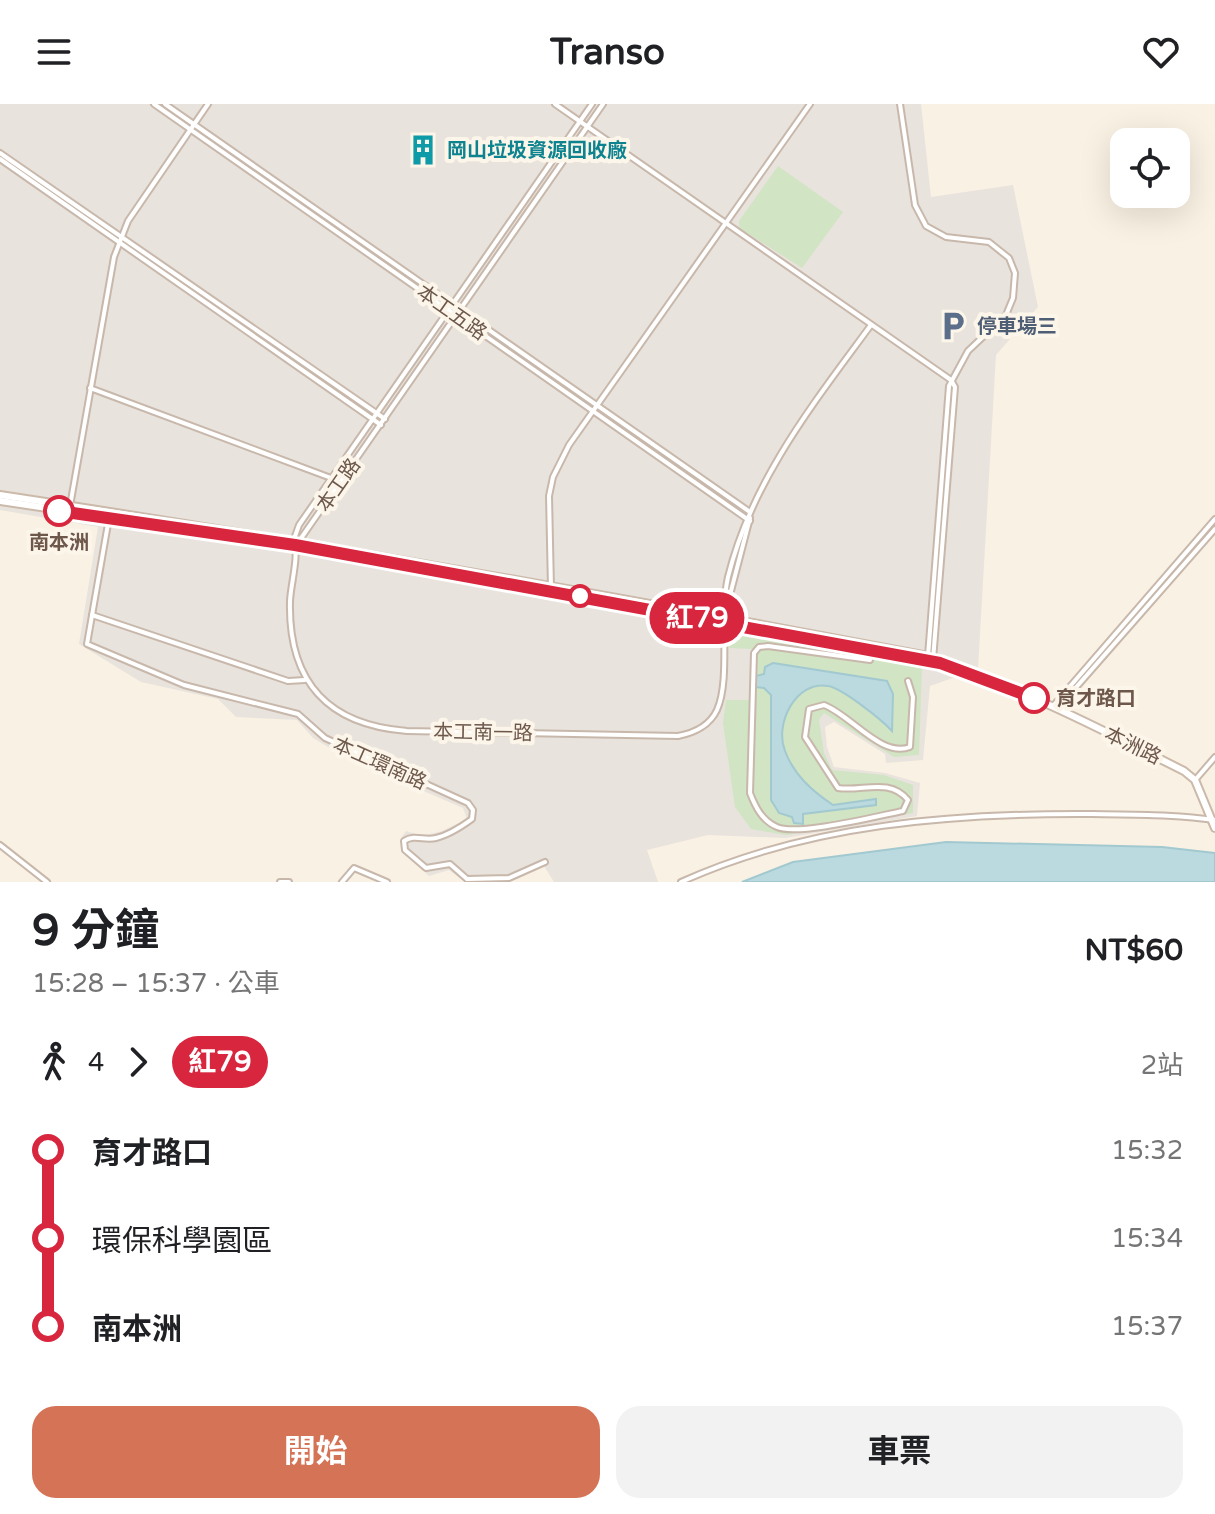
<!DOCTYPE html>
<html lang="zh-TW">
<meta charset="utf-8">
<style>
body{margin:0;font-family:"Varela Round","Noto Sans TC",sans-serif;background:#f2f2f2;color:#202124;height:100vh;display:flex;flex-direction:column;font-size:30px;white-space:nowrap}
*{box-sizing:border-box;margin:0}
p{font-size:26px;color:#757577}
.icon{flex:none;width:44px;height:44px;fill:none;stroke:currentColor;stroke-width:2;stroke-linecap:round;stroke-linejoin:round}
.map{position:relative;height:778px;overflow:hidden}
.panel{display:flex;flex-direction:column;background:#fff;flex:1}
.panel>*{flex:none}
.badge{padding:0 16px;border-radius:26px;font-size:28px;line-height:52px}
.fabs{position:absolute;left:1110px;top:24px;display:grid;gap:16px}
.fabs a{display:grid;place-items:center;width:80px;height:80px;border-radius:16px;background:#fff;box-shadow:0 8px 32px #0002;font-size:40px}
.map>.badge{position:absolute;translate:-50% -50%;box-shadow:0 0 0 4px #fff}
.legs{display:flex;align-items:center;gap:12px;height:88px;padding:0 32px;font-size:26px}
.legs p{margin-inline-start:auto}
.headline{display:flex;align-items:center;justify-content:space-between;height:136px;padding:0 32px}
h1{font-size:44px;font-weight:700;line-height:60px}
.button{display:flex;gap:16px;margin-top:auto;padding:16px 32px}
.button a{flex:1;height:92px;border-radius:24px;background:#d57356;color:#fff;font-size:32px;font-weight:700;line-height:92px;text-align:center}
.button a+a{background:#f2f2f2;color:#202124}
ul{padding:0 32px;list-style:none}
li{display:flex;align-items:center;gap:28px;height:88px;font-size:30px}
li i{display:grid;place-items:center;width:12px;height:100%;margin:0 10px;background:currentColor}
li i::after{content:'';width:20px;height:20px;margin:-10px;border:6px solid;border-radius:50%;background:#fff}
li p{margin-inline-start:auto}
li:first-child i{background:linear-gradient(#0000 50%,currentColor 0)}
li:last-child i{background:linear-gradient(currentColor 50%,#0000 0)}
header{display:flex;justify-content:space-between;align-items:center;height:104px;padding:0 32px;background:#fff;font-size:36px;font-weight:700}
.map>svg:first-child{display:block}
.industrial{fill:#e9e3dd}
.green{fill:#d1e4c4}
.water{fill:#bbdae0;stroke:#a2c9d0;stroke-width:2}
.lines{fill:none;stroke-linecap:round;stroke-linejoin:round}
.street-casing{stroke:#c8b8ab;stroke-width:8}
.secondary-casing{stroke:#cbb9aa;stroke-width:10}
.street{stroke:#fff;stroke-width:4}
.secondary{stroke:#fff;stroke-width:6}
.line-1-casing{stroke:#fff;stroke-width:18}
.line-1{stroke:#d7263d;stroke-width:12}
.stop-1-dot{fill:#fff;stroke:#d7263d;stroke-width:4}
.labels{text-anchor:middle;stroke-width:8;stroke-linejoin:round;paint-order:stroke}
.culture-label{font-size:20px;font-weight:bold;fill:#0d838f;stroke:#fcf5e9;text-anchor:start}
.street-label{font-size:20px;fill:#6e584c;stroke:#fcf5e9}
.service-label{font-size:20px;font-weight:bold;fill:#4e5e75;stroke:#fcf5e9;text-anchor:start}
.stop-label{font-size:20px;font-weight:bold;fill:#6e584c;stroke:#fcf5e9}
</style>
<header><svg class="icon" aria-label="menu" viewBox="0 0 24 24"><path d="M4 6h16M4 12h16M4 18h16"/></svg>Transo<svg class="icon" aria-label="heart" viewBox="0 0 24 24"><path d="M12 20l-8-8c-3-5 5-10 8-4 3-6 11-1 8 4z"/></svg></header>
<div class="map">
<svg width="1215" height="778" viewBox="0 0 1215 778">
<rect width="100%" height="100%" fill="#f9f1e3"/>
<!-- industrial -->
<polygon class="industrial" points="0,0 921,0 931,93 1013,81 1038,203 996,251 978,565 930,582 923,656 886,659 885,650 834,618 825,623 827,643 834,663 885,669 920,679 917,712 785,734 708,731 647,746 658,778 554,778 544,762 509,778 465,778 449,766 429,772 401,747 401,734 406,727 422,732 442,727 467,715 463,704 347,654 313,634 297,616 236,613 218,595 141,578 79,540 98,423 0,406"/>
<!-- green -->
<g class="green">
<polygon points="778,62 843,108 802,164 739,124 739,117"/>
<polygon points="736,525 922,561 919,651 894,653 824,609 819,616 824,649 832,666 884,671 913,681 913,709 786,731 751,725 735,703 723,619 726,596 750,596 752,545 729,544 729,530"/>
</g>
<!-- water -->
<g class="water">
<path d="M773,559L887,577L893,590L892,627C882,616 842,584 828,582C796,576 774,620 785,647C794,671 812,687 833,701L876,695V701L803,710V720L794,719L792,713L779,709L771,696V591L764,584L756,583V572L764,570L765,563Z"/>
<polygon points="946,738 1162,743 1215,749 1215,778 742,778 793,758"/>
</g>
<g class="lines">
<!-- street casing -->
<g class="street-casing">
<g id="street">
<polyline points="154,0 750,417"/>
<polyline points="165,0 750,408"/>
<polyline points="555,0 951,276"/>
<path d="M592,0L299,421L294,435C299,454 291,478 290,497C288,577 327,621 407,627L678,632C694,629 710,621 717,606C731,575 719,512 728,473C752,376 813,300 871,221"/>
<polyline points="900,0 915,101 926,122 946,133 989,138 1009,154 1015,169 1013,194 1006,211 968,247 949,282 928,552"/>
<polyline points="0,49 385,315"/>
<polyline points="0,55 381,321"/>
<polyline points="90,284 331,374 339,380"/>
<polyline points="70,402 114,153 128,117 208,0"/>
<path d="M109,414L87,540L184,581L298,610L325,634L468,699L473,706L472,715C461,723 449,731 436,734C424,737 415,730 404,737L405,746L426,764L450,760L467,775L509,774L545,758"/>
<polyline points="297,440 603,0"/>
<polyline points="551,484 549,392 553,373 569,341 810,0"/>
<polyline points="92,511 288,577 305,576"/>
<polyline points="724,514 750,414"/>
<path d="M870,556L768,542L759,543L754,549L750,689C755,702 762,717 777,723C798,732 877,712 903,707L908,696C889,673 862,688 838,684L805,633L809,605L824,601C851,611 881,654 910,643L913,593L908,577"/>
<polyline points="933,556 955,283 951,276"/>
<polyline points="1053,602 1215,415"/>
<polyline points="1058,604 1215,425"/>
<polyline points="1196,675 1215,653"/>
<polyline points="0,741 47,778"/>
<polyline points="280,778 289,778"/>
<polyline points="342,778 354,764 387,778"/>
<path d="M681,778C809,720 954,709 1093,710C1134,711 1174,710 1215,716"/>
</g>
</g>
<!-- secondary casing -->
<g class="secondary-casing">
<g id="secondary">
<path d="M0,391C311,438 619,493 928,552L940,559"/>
<path d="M0,397L295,441L940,559C1025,585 1104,627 1184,667L1195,676L1215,724"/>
</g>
</g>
<!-- street -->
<use href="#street" class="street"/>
<!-- secondary -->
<use href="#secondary" class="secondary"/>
</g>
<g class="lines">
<!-- line-1 casing -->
<g class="line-1-casing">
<polyline id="line-1" points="59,407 295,441 940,559 1034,594"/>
</g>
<!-- line-1 -->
<use href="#line-1" class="line-1"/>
</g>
<!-- icons -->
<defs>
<g id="building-bare" transform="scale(2.4)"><path d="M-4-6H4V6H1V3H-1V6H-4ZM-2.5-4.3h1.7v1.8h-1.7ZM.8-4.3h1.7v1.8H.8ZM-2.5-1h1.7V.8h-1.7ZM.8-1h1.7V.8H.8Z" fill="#0f9aa8" stroke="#fcf5e9" stroke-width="2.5" paint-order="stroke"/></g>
<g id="parking-bare" transform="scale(2.4)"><path d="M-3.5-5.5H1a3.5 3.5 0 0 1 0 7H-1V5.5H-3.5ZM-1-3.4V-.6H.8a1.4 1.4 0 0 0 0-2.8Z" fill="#5c6f8a" stroke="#fcf5e9" stroke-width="2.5" paint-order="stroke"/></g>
</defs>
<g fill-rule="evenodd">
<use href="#building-bare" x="423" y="46"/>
<use href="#parking-bare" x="953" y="222"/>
</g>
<!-- markers -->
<g class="stop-1-dot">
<circle cx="59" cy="407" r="14"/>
<circle cx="580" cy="492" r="10"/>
<circle cx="1034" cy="594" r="14"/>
</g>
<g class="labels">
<!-- culture labels -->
<g class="culture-label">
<text x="447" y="53">岡山垃圾資源回收廠</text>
</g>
<!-- street labels -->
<g class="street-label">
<text transform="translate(452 208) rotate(35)" y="7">本工五路</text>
<text transform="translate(338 381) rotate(-55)" y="7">本工路</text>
<text transform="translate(483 628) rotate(1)" y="7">本工南一路</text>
<text transform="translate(1133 641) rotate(26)" y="7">本洲路</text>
<text transform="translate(380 659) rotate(24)" y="7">本工環南路</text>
</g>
<!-- service labels -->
<g class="service-label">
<text x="977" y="229">停車場三</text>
</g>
<!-- stop labels -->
<g class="stop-label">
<text x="59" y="445">南本洲</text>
<text x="1056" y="601" text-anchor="start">育才路口</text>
</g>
</g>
</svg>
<div class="fabs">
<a><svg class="icon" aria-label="locate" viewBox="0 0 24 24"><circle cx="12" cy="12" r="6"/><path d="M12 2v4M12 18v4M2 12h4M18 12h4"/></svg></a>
</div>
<b class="badge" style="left:697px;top:514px;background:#d7263d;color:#fff">紅79</b>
</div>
<section class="panel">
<div class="headline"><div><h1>9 分鐘</h1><p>15:28 – 15:37 · 公車</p></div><b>NT$60</b></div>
<div class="legs"><svg class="icon" aria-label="walk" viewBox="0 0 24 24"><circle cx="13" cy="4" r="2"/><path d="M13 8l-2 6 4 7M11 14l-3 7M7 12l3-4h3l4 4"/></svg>4<svg class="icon" aria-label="forward" viewBox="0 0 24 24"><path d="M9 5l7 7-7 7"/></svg><b class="badge" style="background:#d7263d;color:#fff">紅79</b><p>2站</p></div>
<ul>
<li><i style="color:#d7263d"></i><b>育才路口</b><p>15:32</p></li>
<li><i style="color:#d7263d"></i><span>環保科學園區</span><p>15:34</p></li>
<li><i style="color:#d7263d"></i><b>南本洲</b><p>15:37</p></li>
</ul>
<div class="button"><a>開始</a><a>車票</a></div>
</section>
